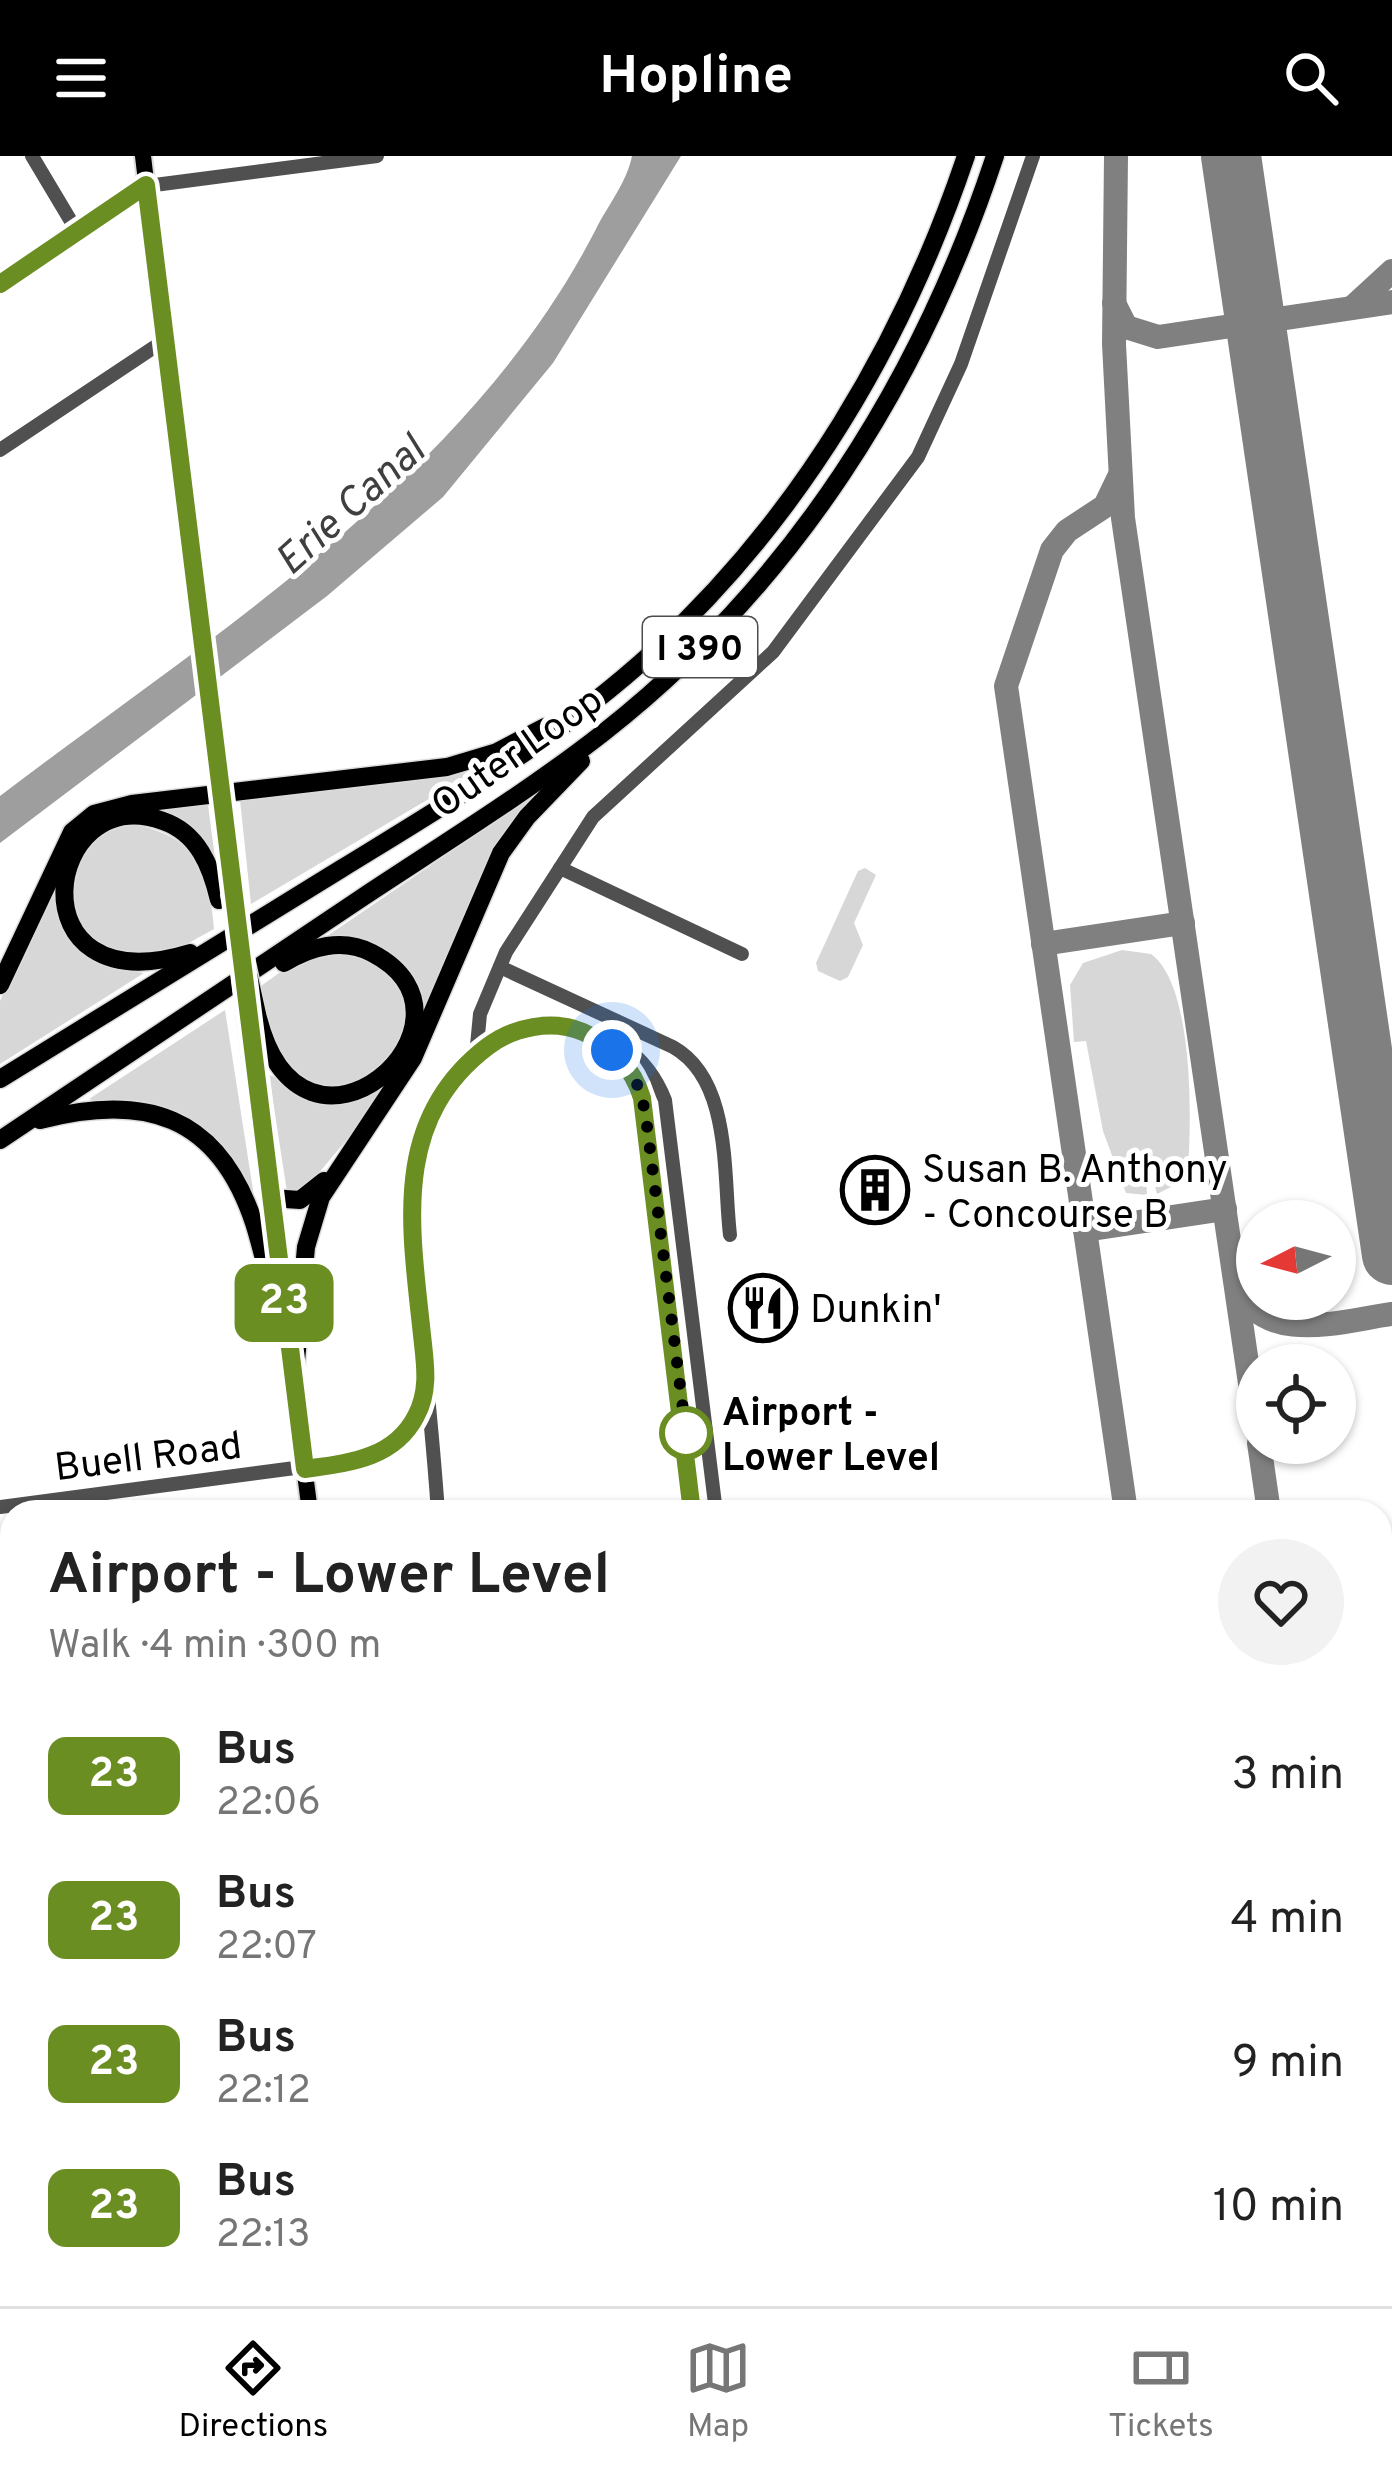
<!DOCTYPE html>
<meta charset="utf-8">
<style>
body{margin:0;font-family:Overpass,sans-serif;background:#f2f2f2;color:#222;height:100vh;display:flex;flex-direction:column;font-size:45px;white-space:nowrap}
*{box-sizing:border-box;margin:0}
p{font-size:39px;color:#767676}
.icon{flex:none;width:66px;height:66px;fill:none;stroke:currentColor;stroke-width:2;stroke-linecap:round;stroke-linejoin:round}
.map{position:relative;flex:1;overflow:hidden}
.side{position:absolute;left:0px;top:1344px;width:1392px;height:807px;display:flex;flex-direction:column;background:#fff;border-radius:36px 36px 0 0;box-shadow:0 3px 9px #0004}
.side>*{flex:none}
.badge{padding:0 24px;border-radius:18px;font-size:42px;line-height:78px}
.needle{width:78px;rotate:264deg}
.fabs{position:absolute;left:1236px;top:1044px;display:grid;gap:24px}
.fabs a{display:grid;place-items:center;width:120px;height:120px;border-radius:50%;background:#fff;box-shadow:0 3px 9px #0004;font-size:60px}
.you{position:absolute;width:60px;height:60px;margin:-30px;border:9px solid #fff;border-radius:50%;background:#1a73e8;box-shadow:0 0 0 18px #1a73e833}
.map>.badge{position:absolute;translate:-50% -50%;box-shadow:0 0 0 6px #fff}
.round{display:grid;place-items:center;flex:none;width:126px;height:126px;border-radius:63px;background:#f2f2f2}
.headline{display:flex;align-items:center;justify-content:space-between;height:204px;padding:0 48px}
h1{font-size:57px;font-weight:700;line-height:90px}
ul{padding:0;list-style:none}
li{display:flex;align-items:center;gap:36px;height:144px;padding:0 48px}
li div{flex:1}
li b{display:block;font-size:45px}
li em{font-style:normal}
li .badge{min-width:132px;font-weight:700;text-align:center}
header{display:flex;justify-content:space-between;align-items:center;height:156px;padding:0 48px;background:#000;color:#fff;font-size:54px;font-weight:700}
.menu{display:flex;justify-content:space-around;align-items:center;height:168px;border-top:3px solid #e0e0e0;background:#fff;font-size:33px;color:#767676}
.menu a{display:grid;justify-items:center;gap:6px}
.menu .selected{color:#000}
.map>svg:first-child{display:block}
.green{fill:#d7d7d7}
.water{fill:#9e9e9e}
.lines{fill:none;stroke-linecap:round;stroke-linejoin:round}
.taxiway{stroke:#808080;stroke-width:24}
.runway{stroke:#808080;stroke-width:60}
.major-casing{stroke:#dbdbdb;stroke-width:20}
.highway-casing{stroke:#dbdbdb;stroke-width:21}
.minor{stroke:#505050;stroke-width:14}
.major{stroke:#000;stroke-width:16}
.highway{stroke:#000;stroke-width:18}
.rail{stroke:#000;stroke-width:3;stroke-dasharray:18 6 3 6;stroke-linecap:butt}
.major-bridge-casing{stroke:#dbdbdb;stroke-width:20;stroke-linecap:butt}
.highway-bridge-casing{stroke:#dbdbdb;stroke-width:21;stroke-linecap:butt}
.major-bridge{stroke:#000;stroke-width:16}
.highway-bridge{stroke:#000;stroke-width:18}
.line-casing{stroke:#fff;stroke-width:27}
.line{stroke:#6b8e23;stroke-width:18}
.walk{stroke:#000;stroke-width:12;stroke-dasharray:0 21.6}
.stop-dot{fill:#fff;stroke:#6b8e23;stroke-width:6}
.labels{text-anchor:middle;stroke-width:10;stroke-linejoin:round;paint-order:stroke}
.shield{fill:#fff;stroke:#4c4c4c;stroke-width:3}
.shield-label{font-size:36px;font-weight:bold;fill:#000}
.street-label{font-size:39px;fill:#000;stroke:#fff}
.poi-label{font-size:39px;fill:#000;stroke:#fff;text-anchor:start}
.stop-label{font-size:39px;font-weight:bold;fill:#000;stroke:#fff;text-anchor:start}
.water-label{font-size:42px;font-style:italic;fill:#3f3f3f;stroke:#fff}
</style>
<header><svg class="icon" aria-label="menu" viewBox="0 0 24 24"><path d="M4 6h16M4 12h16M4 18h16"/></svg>Hopline<svg class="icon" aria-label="search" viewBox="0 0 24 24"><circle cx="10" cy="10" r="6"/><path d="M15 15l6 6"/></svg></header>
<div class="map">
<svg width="1392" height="2150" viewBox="0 0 1392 2150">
<rect width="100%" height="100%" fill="#fff"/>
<!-- green -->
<g class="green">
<polygon points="485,605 488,608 251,748 240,644"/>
<polygon points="540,635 485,710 422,877 407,823 329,786 327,780"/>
<polygon points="207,645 208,649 216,710 154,658 155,651"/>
<path d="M128,667C194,680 208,707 214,773L176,794L107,798L74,760L70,723L91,684Z"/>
<polygon points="865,712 876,719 854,767 863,789 848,821 840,825 818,815 816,807 858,715"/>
<path d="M52,728H57C68,792 81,806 144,817L0,908V845Z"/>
<path d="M336,794C370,799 418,829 407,871C403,888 385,907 377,922C363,925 344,933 330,933C281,932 266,868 261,830L286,812Z"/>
<path d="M1122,794L1151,798C1195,830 1192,971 1187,1023L1157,1038L1152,1018L1146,1019L1147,1039L1126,1037L1103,975L1086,885L1074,886L1070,829L1083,807Z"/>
<polygon points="225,854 257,1060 207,981 89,943"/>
<polygon points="269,919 348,943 387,928 390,932 302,1037 287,1036"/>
<polygon points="1392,1761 1392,1814 1380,1808 1380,1763"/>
<polygon points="1380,1847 1392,1854 1392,1980 1380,1974"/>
<polygon points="20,2139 240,2139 255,2150 21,2150"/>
</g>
<!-- water -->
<path class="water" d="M632,0H681L553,207L443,341L327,440L0,687V640C215,476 469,321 596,73C608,49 627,26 632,0Z"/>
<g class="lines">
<!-- taxiway -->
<g class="taxiway">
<polyline points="1116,0 1114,188 1123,362 1257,1275"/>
<polyline points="1233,0 1234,21"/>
<polyline points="1114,147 1126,171 1158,181 1392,146"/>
<polyline points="1355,149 1392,115"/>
<polyline points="1119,321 1105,350 1067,375 1052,394 1006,530 1126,1356"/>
<polyline points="1043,788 1183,767"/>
<polyline points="1085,1074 1225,1053"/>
<path d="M1238,1132C1267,1190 1340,1165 1392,1158"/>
<polyline points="1259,1287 1269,1356"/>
<polyline points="1380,1746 1392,1745"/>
<polyline points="1380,1831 1392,1837"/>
<polyline points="1257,2139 1265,2150"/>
<polyline points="1016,2149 1020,2139"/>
</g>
<!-- runway -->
<g class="runway">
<polyline points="1231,0 1392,1099"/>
<polyline points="1380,2007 1392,2013"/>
</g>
<!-- major casing -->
<g class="major-casing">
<g id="major">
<polyline points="143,0 230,736"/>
<polyline points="246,865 310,1356"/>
<polyline points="396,2139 398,2150"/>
</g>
</g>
<!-- highway casing -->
<g class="highway-casing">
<g id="highway">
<path d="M190,797C10,852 44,622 163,665C198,677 211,710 219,744"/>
<polyline points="0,829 72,676 94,658 132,648 447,611 497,596 545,571"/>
<path d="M257,858C301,1043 501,864 372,797C343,782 311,790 284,807"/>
<path d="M0,923C114,853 228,783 341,713C450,646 559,582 654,495C800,361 903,187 966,0"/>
<path d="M40,964C144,937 218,958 254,1067C264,1098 267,1126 285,1154"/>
<path d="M0,984C121,903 242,822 363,741C443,688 526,637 603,577C793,428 920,227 995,0"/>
<polyline points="271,1042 300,1044 324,1025"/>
<polyline points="294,1228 306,1091 321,1041 413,902 501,697 527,661 581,605"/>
</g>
</g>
<!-- minor -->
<g class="minor">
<polyline points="32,0 78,77"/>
<polyline points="0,128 147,30 377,0"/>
<polyline points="0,294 165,184"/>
<polyline points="560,712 742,798"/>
<path d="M500,811L673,891C732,924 723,1020 730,1079"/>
<polyline points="596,882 627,911 643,948 692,1356"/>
<polyline points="476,900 480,858 506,796 593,661 773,496 918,301 961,208 1033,0"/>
<polyline points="0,1351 363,1303 405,1277 425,1235"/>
<path d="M438,1356C433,1286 426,1216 418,1146C414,1104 406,1060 411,1018C420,944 481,868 560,870C609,871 647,899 665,944L716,1356"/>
<polyline points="585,2139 600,2150"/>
</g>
<!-- major -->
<use href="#major" class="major"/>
<!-- highway -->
<use href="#highway" class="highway"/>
<!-- rail -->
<g class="rail">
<polyline points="0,1908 12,1914"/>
<polyline points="473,2139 495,2150"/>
</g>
<!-- major-bridge casing -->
<g class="major-bridge-casing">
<polyline id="major-bridge" points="240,812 246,865"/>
</g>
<!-- highway-bridge casing -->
<g class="highway-bridge-casing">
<polyline id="highway-bridge" points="230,736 257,858"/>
</g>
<!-- major-bridge -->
<use href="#major-bridge" class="major-bridge"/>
<!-- highway-bridge -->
<use href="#highway-bridge" class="highway-bridge"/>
</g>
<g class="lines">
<!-- line casing -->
<g class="line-casing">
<path id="line" d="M0,128L146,29L305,1313C348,1307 394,1303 416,1260C430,1234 425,1207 422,1179C411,1073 390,965 487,891C513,871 552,863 583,876C611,888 633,912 642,942L692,1356"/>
</g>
<!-- line -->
<use href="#line" class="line"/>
<!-- walk -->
<polyline class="walk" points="612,894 636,925 645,954 686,1277"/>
</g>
<!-- icons -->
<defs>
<g id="building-ring" transform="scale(3.45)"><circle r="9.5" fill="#fff" stroke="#000" stroke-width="1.5"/><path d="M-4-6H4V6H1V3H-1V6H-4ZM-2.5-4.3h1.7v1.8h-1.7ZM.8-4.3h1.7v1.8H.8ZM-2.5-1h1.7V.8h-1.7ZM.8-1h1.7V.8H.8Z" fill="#000"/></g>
<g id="restaurant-ring" transform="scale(3.45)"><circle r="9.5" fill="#fff" stroke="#000" stroke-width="1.5"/><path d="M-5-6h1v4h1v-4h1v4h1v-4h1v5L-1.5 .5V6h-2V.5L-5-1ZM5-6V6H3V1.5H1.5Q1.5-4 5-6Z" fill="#000"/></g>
</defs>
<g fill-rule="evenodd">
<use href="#building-ring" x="875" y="1034"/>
<use href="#restaurant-ring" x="763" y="1152"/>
</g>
<!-- markers -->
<circle class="stop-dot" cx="686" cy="1277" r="24"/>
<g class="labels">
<!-- shield labels -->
<rect class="shield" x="643" y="461" width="114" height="60" rx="9"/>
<g class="shield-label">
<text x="700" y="504">I 390</text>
</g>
<!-- street labels -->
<g class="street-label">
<text transform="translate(516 595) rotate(-35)" y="14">Outer Loop</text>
<text transform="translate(148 1299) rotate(-7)" y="14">Buell Road</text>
</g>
<!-- poi labels -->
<g class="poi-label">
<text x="922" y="1026">Susan B. Anthony<tspan x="922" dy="45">- Concourse B</tspan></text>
<text x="810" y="1166">Dunkin'</text>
</g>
<!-- stop labels -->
<g class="stop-label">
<text x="722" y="1269">Airport -<tspan x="722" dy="45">Lower Level</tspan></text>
</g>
<!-- water labels -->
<g class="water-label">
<text transform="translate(349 348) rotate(-42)" y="15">Erie Canal</text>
</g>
</g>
</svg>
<div class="fabs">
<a><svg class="needle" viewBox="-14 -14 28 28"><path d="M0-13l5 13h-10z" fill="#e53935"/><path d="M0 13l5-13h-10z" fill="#767676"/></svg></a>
<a><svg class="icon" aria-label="locate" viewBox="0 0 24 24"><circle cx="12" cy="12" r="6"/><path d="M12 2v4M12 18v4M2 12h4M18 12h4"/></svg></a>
</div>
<div class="you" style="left:612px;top:894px"></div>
<b class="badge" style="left:284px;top:1147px;background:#6b8e23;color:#fff">23</b>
<section class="side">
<div class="headline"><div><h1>Airport - Lower Level</h1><p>Walk · 4 min · 300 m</p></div><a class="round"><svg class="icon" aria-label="heart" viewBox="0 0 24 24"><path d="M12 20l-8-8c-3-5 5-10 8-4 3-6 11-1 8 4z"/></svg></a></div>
<ul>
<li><span class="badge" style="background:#6b8e23;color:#fff">23</span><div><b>Bus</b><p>22:06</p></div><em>3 min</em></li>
<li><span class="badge" style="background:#6b8e23;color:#fff">23</span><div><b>Bus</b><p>22:07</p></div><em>4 min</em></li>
<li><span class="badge" style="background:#6b8e23;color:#fff">23</span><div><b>Bus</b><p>22:12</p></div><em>9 min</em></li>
<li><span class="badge" style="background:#6b8e23;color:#fff">23</span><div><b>Bus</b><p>22:13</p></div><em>10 min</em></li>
</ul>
</section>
</div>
<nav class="menu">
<a class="selected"><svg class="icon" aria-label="directions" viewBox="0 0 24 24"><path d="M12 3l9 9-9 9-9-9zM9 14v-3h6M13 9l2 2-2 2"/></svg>Directions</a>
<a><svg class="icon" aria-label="map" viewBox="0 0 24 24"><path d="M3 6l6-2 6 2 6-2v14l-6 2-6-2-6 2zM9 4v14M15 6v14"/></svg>Map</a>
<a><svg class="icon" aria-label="tickets" viewBox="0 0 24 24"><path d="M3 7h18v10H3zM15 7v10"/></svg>Tickets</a>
</nav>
